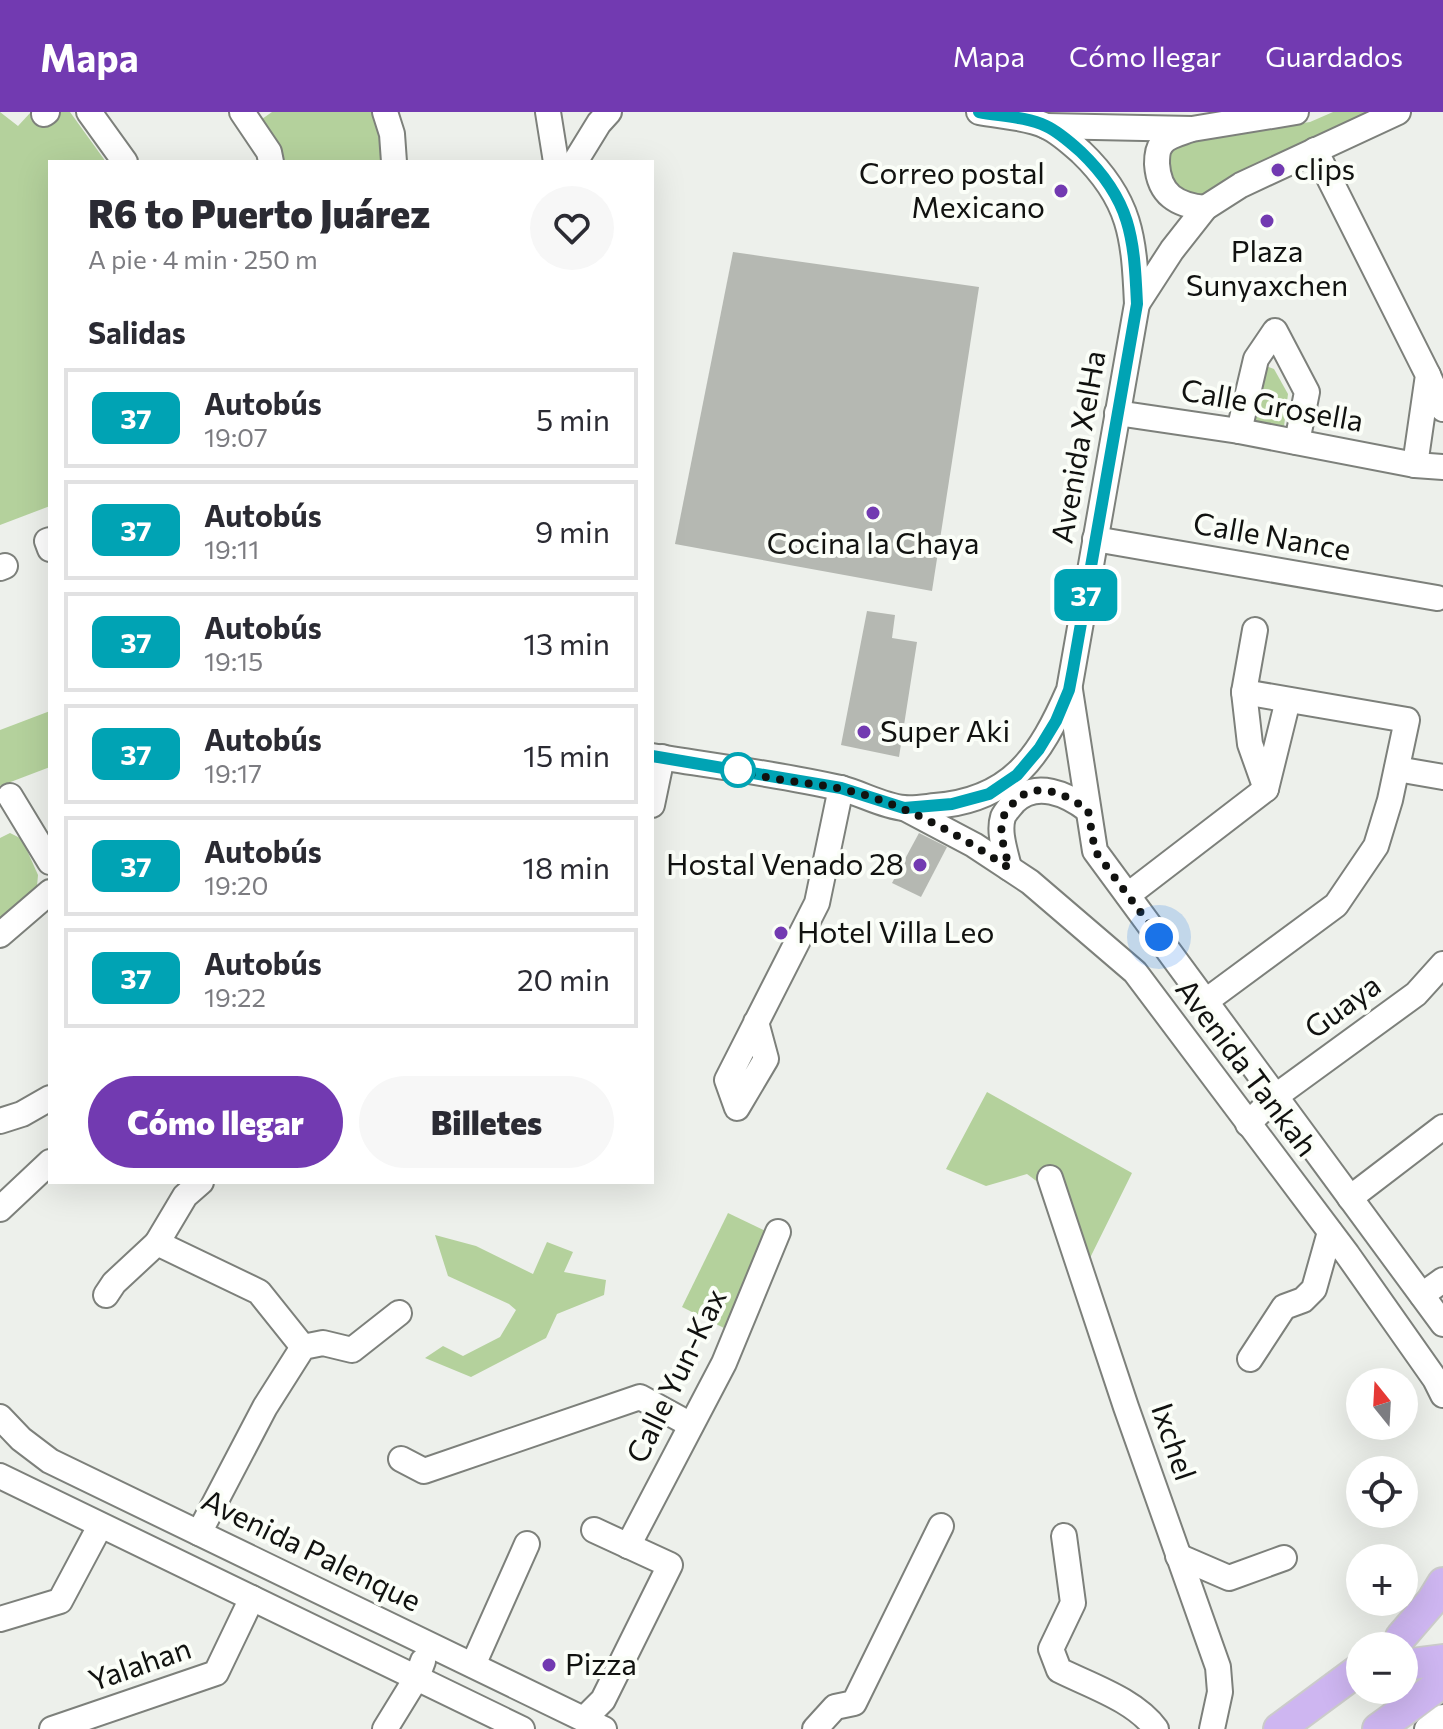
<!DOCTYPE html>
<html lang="es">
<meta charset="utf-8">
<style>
body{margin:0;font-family:Commissioner,sans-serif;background:#f7f7f7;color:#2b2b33;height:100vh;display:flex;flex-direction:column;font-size:30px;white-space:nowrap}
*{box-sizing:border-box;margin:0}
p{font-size:26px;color:#7c7c81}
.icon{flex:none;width:44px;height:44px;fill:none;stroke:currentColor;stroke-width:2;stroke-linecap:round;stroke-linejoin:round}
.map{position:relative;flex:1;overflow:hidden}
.drawer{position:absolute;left:48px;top:48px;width:606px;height:1024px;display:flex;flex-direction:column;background:#fff;border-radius:0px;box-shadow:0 8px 32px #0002}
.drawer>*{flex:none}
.badge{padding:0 16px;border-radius:12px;font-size:28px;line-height:52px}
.needle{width:52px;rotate:342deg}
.fabs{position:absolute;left:1346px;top:1256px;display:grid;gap:16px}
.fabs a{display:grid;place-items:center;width:72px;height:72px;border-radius:50%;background:#fff;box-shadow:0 8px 32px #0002;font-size:40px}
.you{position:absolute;width:40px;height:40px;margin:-20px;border:6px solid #fff;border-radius:50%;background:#1a73e8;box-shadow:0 0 0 12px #1a73e833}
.map>.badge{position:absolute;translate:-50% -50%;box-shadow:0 0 0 4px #fff}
h2{padding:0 40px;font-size:30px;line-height:72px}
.round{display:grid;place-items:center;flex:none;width:84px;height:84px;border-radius:42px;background:#f7f7f7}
.overview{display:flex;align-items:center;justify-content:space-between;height:136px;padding:0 40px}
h1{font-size:38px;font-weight:800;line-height:60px}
.action{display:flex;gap:16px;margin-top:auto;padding:16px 40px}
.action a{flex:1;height:92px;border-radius:48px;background:#723ab1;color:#fff;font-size:32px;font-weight:800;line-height:92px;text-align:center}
.action a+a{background:#f7f7f7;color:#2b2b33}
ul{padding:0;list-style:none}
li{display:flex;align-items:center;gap:24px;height:100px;margin:0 16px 12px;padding:0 24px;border:4px solid #e1e1e2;border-radius:0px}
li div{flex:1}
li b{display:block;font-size:30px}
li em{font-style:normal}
li .badge{min-width:88px;font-weight:700;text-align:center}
header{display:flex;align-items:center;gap:48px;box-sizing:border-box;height:112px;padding:0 40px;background:#723ab1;color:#fff}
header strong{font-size:38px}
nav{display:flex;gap:44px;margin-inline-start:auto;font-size:28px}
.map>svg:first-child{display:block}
.green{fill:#b4d19c}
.building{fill:#b5b8b2}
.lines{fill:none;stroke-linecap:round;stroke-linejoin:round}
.minor-casing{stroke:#7d807b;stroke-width:28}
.major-casing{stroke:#cbcbca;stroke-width:34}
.minor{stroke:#fff;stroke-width:24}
.major{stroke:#ceb6f1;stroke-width:30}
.line-casing{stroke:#fff;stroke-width:18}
.line{stroke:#00a3b4;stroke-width:12}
.walk{stroke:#111210;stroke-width:8;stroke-dasharray:0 14.4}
.poi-dot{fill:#723ab1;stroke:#fbfef8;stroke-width:3}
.stop-dot{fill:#fff;stroke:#00a3b4;stroke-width:4}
.labels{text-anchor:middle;stroke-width:8;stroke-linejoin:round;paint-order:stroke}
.poi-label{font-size:30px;fill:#111210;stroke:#fbfef8;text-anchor:start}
.street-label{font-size:30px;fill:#111210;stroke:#fbfef8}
</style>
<header>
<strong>Mapa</strong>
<nav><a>Mapa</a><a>Cómo llegar</a><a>Guardados</a></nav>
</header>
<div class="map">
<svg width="1443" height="1617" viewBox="0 0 1443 1617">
<rect width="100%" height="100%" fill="#edf0eb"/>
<!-- green -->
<g class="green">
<polygon points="0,0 18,14 31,0 70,0 106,50 50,50 50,394 0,413"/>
<polygon points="272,0 371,0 379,21 382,50 284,50 283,43 262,7"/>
<polygon points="1333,0 1379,0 1205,85 1187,82 1170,64 1171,41 1180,33 1198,27 1310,10"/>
<polygon points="1260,252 1274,257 1288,282 1282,331 1245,324"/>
<polygon points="50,599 50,655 0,674 0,618"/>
<polygon points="10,721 22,727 38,763 37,774 0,812 0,726"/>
<polygon points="987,980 1132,1061 1089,1148 1047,1077 1027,1062 986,1074 946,1057"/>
<polygon points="728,1101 772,1122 726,1217 682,1195"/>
<polygon points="435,1123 476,1134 533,1162 547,1130 573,1140 564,1160 606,1168 604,1183 557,1202 546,1226 471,1265 425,1246 443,1234 463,1244 500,1225 516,1198 509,1192 448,1164"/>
</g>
<!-- building -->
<g class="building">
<polygon points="733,140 979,175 932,479 675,432"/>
<polygon points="867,499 895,503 892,526 917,530 899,645 841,633"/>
<polygon points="919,721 947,735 921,785 892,771"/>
</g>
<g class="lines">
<!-- minor casing -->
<g class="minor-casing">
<g id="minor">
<polyline points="89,0 125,50"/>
<polyline points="242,0 269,40 271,50"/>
<polyline points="385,0 392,22 394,50"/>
<polyline points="548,0 556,50"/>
<polyline points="44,2 47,0"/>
<polyline points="1046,14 1192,17 1296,0"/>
<path d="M1189,18C1181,21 1166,24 1161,33C1157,38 1157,47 1157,52C1159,83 1177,93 1205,96"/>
<polyline points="1315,38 1428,263 1415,353"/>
<polyline points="575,50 599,11 609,0"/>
<polyline points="1137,192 1172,138 1205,96 1241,73 1398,0"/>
<polyline points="1428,263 1443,297"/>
<polyline points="1117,301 1239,319 1415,353 1443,355"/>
<polyline points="1239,319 1256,247 1275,219 1307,280 1297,330"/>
<polyline points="1095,427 1437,486"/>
<polyline points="50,428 47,429 50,437"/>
<polyline points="0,456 5,454"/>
<polyline points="1255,518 1244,580 1250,632 1266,677"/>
<polyline points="1070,578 1095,739 1443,1212"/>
<path d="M652,644C714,654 778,662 840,676C861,681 882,694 904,696C914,697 925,695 935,694C1012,688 1040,644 1069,578L1137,192C1134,125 1131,88 1081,40C1071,31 1059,20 1046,14C1027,5 1000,4 979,0"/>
<polyline points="1397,657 1443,665"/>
<polyline points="10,684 50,750"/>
<polyline points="652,693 662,645"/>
<polyline points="906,697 974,733 1030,770 1135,860 1347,1142 1435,1267 1443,1283"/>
<path d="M1009,756C1006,741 998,721 1003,705C1005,700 1011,694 1014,690C1036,668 1067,682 1088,698"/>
<polyline points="1128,783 1266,677 1288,588"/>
<polyline points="0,823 50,780"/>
<polyline points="1206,889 1336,793 1376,734 1390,688 1407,608 1244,580"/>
<polyline points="756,910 766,947 737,996 727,968 817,791 841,676"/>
<polyline points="0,1009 22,1002 50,986"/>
<polyline points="1248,1012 1276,984 1416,882 1443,852"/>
<polyline points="1050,1066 1126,1295 1218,1555 1220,1580 1212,1617"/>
<polyline points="1350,1086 1443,1015"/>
<polyline points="0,1097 50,1050"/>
<polyline points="157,1131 185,1084 201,1070"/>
<polyline points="106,1183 114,1171 157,1131 259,1180 303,1235"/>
<polyline points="1422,1183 1443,1168"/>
<polyline points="1250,1247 1284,1195 1303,1188 1314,1177 1330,1120"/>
<polyline points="0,1305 21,1327 50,1349 604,1617"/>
<polyline points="401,1347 424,1359 640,1285 691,1313"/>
<polyline points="0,1364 522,1617"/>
<polyline points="199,1421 265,1295 303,1235 323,1231 352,1238 399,1201"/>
<path d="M1064,1424L1073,1491L1051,1537L1059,1558C1091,1574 1135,1588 1156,1617"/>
<polyline points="628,1434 724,1251 778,1120"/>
<polyline points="1178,1444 1229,1466 1284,1446"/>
<polyline points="0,1507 60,1489 100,1414"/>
<polyline points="473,1553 527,1432"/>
<polyline points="584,1607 603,1588 670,1453 594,1418"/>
<polyline points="52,1617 216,1561 252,1486"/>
<polyline points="385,1617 417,1565 423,1549"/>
<polyline points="815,1617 835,1595 854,1591 941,1414"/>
<polyline points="1427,1617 1443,1605"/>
</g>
</g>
<!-- major casing -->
<g class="major-casing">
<g id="major">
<polyline points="1401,1525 1432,1489 1443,1471"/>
<polyline points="1404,1553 1443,1548"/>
<polyline points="1279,1617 1360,1557"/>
<polyline points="1378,1617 1443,1570"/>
</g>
</g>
<!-- minor -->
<use href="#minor" class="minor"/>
<!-- major -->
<use href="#major" class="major"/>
</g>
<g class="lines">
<!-- line casing -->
<g class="line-casing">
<path id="line" d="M652,644L841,676L904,696L952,692L989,682L1017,663L1039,637L1056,609L1069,578L1073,557L1137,192C1134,125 1131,88 1081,40C1071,31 1059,20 1046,14C1027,5 1000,4 979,0"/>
</g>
<!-- line -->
<use href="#line" class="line"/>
<!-- walk -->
<path class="walk" d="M738,658C761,667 807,670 837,676C900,689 956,721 1009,756C1006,741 998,721 1003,706C1005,700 1011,694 1014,690C1036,667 1067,683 1088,698L1095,739L1159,825"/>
</g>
<!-- markers -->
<g class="poi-dot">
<circle cx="1278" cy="58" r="8"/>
<circle cx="1061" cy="79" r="8"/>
<circle cx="1267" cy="109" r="8"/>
<circle cx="873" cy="401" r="8"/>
<circle cx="864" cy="620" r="8"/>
<circle cx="920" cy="753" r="8"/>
<circle cx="781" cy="821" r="8"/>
<circle cx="549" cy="1553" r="8"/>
</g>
<circle class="stop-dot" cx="738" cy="658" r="16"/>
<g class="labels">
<!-- poi labels -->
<g class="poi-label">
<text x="1294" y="68">clips</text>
<text x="1045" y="72" text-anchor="end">Correo postal<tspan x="1045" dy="34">Mexicano</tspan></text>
<text x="1267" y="150" text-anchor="middle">Plaza<tspan x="1267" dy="34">Sunyaxchen</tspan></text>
<text x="873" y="442" text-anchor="middle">Cocina la Chaya</text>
<text x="880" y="630">Super Aki</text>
<text x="904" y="763" text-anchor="end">Hostal Venado 28</text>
<text x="797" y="831">Hotel Villa Leo</text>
<text x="565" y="1563">Pizza</text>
</g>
<!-- street labels -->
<g class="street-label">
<text transform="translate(1272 294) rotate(10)" y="10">Calle Grosella</text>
<text transform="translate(1079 335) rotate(-80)" y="10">Avenida XelHa</text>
<text transform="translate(1272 425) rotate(10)" y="10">Calle Nance</text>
<text transform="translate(1343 895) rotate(-36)" y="10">Guaya</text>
<text transform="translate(1246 956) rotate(53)" y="10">Avenida Tankah</text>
<text transform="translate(677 1264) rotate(-64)" y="10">Calle Yun-Kax</text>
<text transform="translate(1173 1330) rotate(71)" y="10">Ixchel</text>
<text transform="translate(311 1439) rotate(26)" y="10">Avenida Palenque</text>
<text transform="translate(140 1553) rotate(-19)" y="10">Yalahan</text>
</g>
</g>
</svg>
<div class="fabs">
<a><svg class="needle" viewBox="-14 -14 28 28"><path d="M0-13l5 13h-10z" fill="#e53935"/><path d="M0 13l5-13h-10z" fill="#7c7c81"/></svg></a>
<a><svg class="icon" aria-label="locate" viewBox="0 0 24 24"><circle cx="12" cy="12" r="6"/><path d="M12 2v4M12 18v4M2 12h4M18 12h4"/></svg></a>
<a>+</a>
<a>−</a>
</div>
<div class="you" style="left:1159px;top:825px"></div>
<b class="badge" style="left:1086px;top:483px;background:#00a3b4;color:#fff">37</b>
<section class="drawer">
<div class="overview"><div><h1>R6 to Puerto Juárez</h1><p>A pie · 4 min · 250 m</p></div><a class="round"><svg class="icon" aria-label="heart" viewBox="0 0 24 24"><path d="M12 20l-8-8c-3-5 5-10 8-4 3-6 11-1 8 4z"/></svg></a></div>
<h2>Salidas</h2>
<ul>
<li><span class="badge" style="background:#00a3b4;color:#fff">37</span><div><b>Autobús</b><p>19:07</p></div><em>5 min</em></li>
<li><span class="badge" style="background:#00a3b4;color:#fff">37</span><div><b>Autobús</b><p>19:11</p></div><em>9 min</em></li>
<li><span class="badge" style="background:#00a3b4;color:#fff">37</span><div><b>Autobús</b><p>19:15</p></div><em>13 min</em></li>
<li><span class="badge" style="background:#00a3b4;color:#fff">37</span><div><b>Autobús</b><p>19:17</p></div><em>15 min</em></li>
<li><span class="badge" style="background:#00a3b4;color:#fff">37</span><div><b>Autobús</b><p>19:20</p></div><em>18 min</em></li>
<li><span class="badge" style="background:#00a3b4;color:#fff">37</span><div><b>Autobús</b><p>19:22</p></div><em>20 min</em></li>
</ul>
<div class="action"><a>Cómo llegar</a><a>Billetes</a></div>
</section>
</div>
